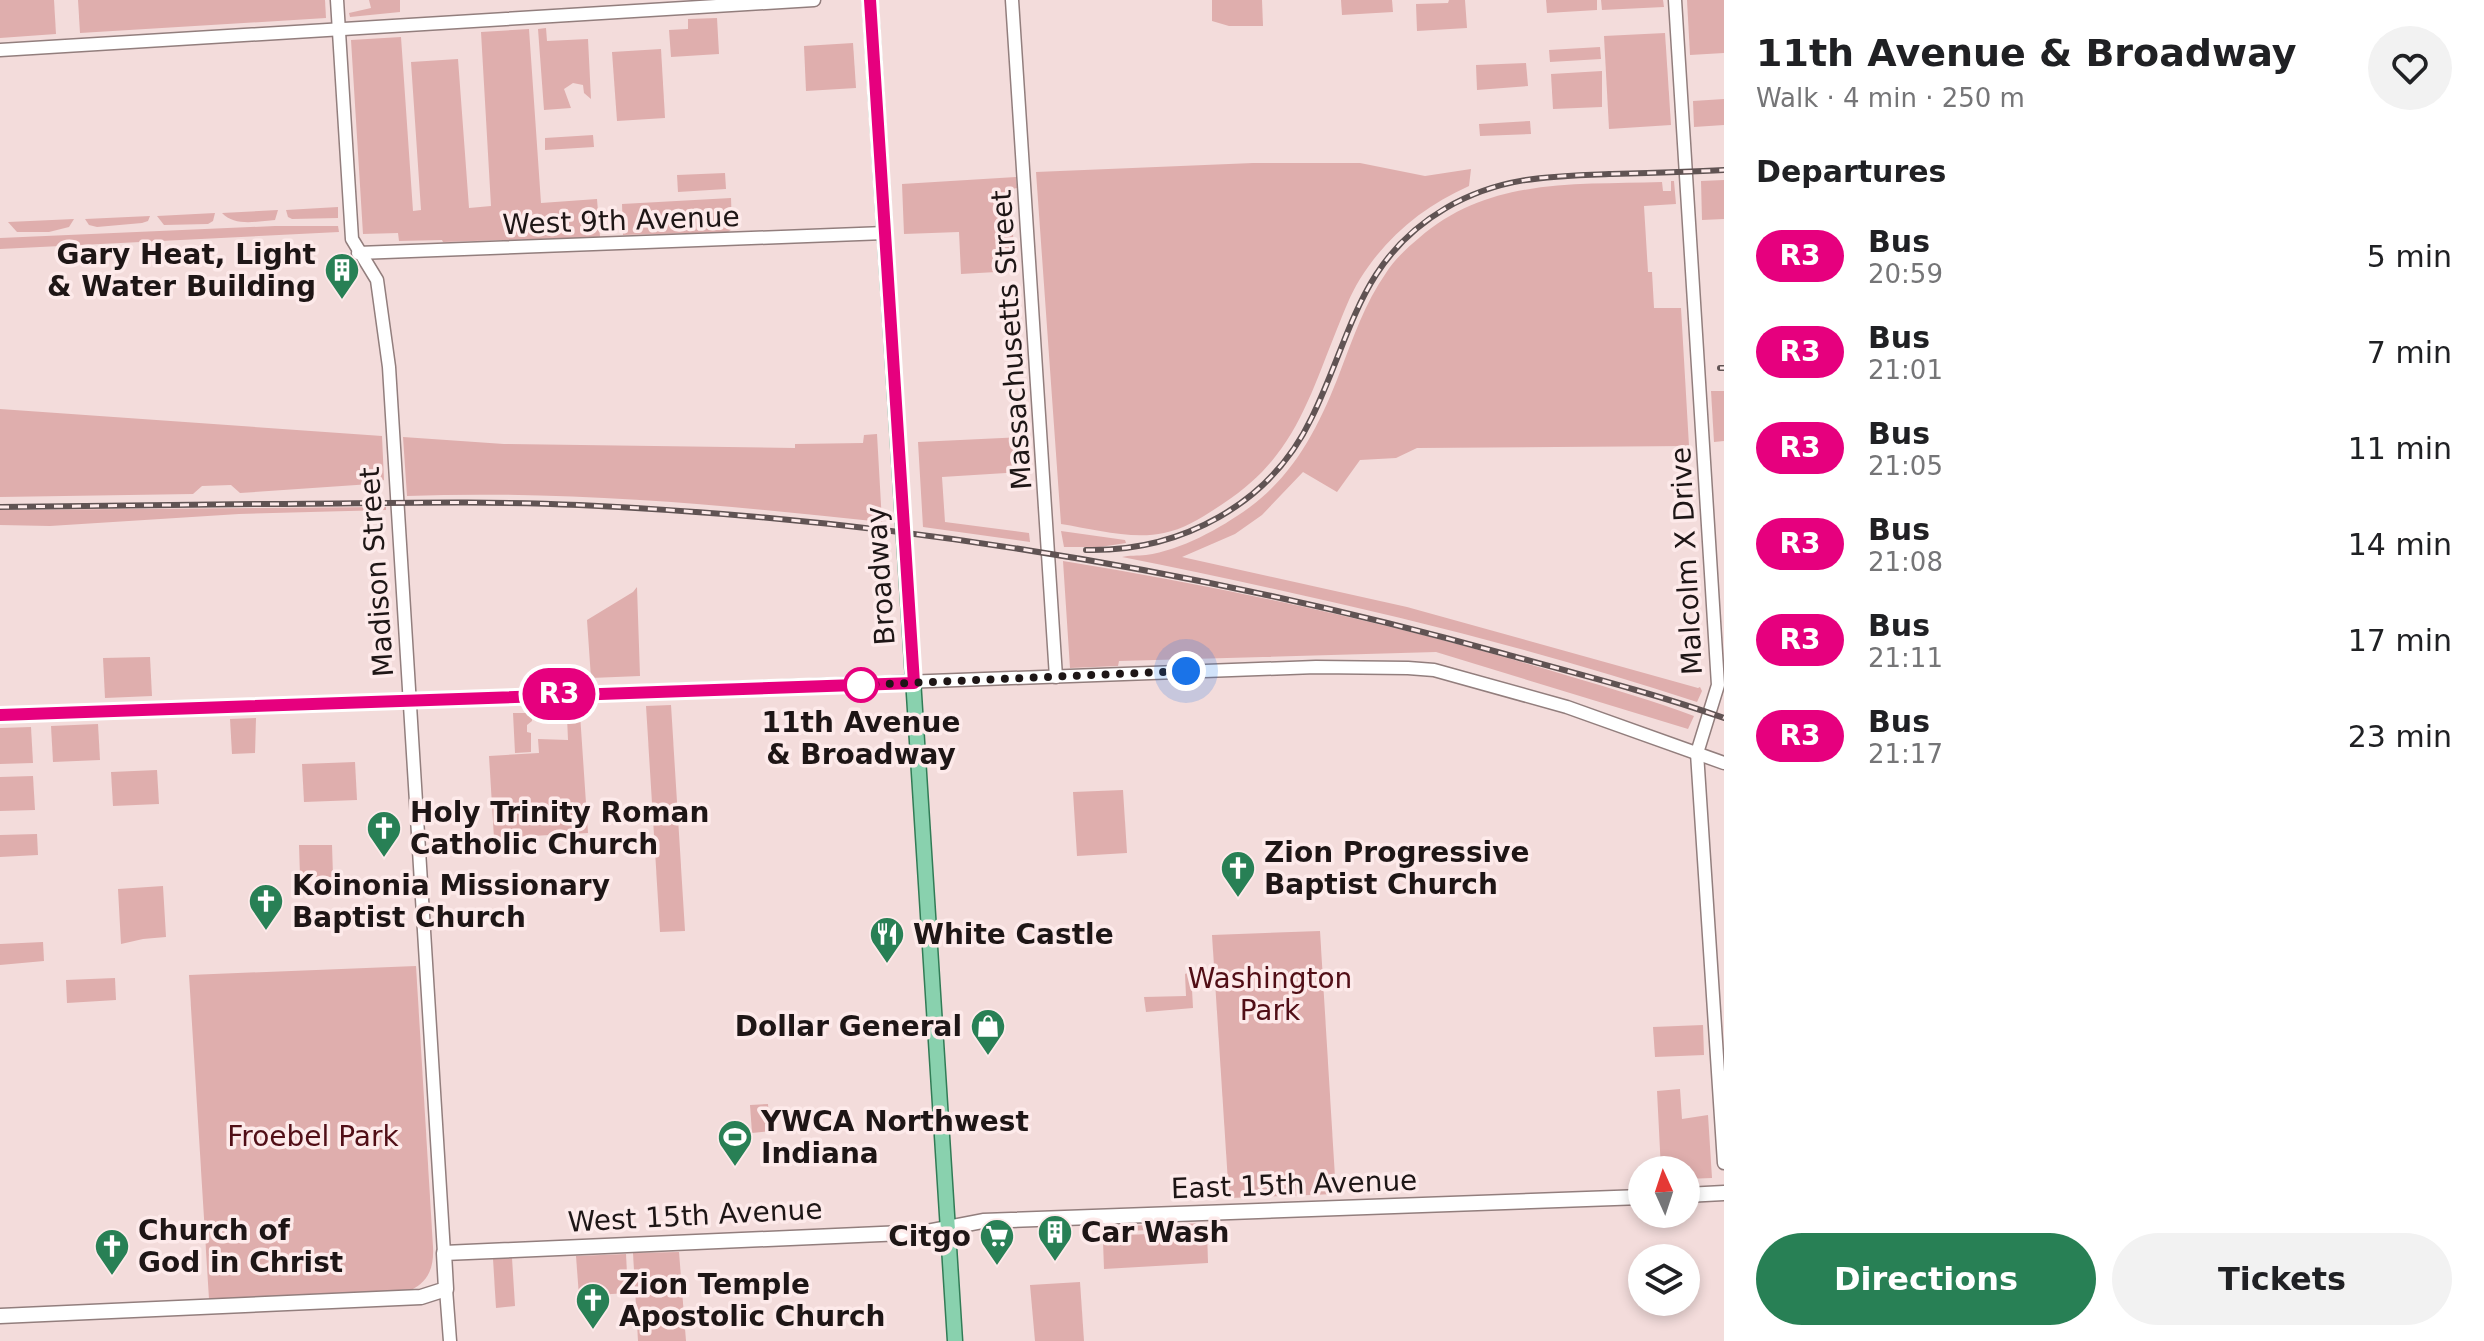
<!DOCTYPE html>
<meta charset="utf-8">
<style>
body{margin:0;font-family:"DejaVu Sans",sans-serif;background:#f2f2f2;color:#202124;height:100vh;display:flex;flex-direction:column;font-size:30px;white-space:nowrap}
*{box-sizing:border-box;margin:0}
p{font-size:26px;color:#757577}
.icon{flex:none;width:44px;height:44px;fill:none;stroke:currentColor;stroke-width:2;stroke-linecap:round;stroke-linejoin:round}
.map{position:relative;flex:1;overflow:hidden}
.side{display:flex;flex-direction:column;background:#fff;width:760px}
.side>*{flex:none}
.badge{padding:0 16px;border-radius:26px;font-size:28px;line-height:52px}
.needle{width:52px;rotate:357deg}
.controls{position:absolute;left:1628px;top:1156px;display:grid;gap:16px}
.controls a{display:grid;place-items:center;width:72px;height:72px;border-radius:50%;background:#fff;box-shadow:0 4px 12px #0003;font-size:40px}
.you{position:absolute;width:40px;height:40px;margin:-20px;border:6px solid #fff;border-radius:50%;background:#1a73e8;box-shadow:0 0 0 12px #1a73e833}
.map>.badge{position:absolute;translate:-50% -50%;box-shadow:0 0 0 4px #fff}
h2{padding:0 32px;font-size:30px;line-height:72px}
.round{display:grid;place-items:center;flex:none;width:84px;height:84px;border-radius:42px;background:#f2f2f2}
.summary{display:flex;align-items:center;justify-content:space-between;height:136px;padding:0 32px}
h1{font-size:38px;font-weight:700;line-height:60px}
.primary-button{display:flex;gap:16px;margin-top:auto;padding:16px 32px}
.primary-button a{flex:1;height:92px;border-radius:48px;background:#288055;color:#fff;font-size:32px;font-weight:700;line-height:92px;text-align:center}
.primary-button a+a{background:#f2f2f2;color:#202124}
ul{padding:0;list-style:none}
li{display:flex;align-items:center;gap:24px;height:96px;padding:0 32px}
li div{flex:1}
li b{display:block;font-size:30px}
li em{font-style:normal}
li .badge{min-width:88px;font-weight:700;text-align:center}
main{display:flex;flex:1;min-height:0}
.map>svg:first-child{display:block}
.green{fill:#dfaead}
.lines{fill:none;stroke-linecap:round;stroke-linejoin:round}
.tertiary-casing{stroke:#927e7d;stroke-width:15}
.secondary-casing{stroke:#927e7d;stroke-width:17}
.primary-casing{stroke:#317c56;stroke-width:17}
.tertiary{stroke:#fff;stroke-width:12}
.secondary{stroke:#fff;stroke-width:14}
.primary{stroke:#89d1ae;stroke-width:14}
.rail-casing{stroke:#605353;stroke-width:6}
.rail{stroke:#fdeaea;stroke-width:3;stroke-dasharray:9;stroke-linecap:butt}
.line-casing{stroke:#fff;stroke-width:18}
.line{stroke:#e6007e;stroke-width:12}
.walk{stroke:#1e1616;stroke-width:8;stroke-dasharray:0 14.4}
.stop-dot{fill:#fff;stroke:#e6007e;stroke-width:4}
.labels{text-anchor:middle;stroke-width:7;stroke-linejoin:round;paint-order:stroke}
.street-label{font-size:28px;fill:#1e1616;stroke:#fdeaea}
.poi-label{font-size:28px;font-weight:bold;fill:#1e1616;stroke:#fdeaea;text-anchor:start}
.stop-label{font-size:28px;font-weight:bold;fill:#1e1616;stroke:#fdeaea}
.park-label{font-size:28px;fill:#510e16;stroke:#fdeaea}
</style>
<main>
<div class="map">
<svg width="1724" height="1341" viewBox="0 0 1724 1341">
<rect width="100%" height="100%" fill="#f3dcdb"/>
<!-- green -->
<g class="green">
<polygon points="0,0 54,0 56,34 0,38"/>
<polygon points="78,0 325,0 326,18 80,33"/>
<polygon points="369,0 400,0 400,12 350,17 349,13 371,8"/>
<polygon points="1212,0 1262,0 1263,26 1229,26 1212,21"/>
<polygon points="1341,0 1392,0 1393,12 1342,15"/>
<polygon points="1449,0 1465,0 1467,28 1417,31 1416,4 1448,3"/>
<polygon points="1546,0 1597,0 1597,10 1547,13"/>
<polygon points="1601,0 1663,0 1664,7 1602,10"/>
<polygon points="1687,0 1724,0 1724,53 1690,55"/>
<polygon points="717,18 719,54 671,57 669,30 688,29 688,19"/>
<polygon points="546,28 547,41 588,39 591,99 584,93 583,85 573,83 564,89 571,108 544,110 538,29"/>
<polygon points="529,29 541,203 597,199 600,237 443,242 442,240 399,241 398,233 363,234 351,40 401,37 413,211 421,210 411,62 458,59 469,208 491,206 481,32"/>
<polygon points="1665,33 1671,125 1609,129 1604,36"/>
<polygon points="853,43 856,88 806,91 804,46"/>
<polygon points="1600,47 1601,59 1550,62 1549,50"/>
<polygon points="661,49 665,118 617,121 612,52"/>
<polygon points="1526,63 1528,86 1477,90 1476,65"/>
<polygon points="1602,71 1602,107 1553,109 1551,74"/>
<polygon points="1724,99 1724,125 1694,127 1693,101"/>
<polygon points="1530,121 1531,134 1480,136 1479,124"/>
<polygon points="593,135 594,147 545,150 545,138"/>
<path d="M1253,163H1360L1425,176L1471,169L1469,186C1424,206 1386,237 1360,279C1350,295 1344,312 1337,329C1308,401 1293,458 1224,503C1206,515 1185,529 1164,533C1132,540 1093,529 1061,524L1036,172Z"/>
<polygon points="725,173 726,189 678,192 677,175"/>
<polygon points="1016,177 1017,188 1012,189 1014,271 961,274 959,232 904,234 902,184"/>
<polygon points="1724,180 1724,219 1702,220 1701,181"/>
<path d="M1671,181H1674L1676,204L1644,206L1648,272H1652L1654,308H1681L1689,446L1417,448L1396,458L1360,460L1337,492L1303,472L1262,515L1235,534L1182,557L1407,607L1698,688L1700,687L1702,691L1697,702C1510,640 1316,596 1122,557C1129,555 1138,556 1146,555C1182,550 1221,528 1250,507C1296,473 1320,424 1340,372C1353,338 1365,303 1386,273C1394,260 1407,248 1419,238C1489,177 1575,185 1662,182L1663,191H1671Z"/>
<polygon points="731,198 732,229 728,232 623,235 622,204"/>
<polygon points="338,207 338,218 292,219 288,217 286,210"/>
<path d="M278,210L275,220C258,221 235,227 222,213Z"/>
<polygon points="215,213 213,221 208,224 164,225 157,216"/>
<polygon points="150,216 148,221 142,223 97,227 89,225 85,219"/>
<polygon points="74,219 69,227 49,232 17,232 8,222"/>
<polygon points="275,226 338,226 339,232 0,249 0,238"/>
<polygon points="1711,391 1724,391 1724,441 1714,442"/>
<polygon points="0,409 382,436 384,480 371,484 240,493 231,485 202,486 193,494 0,497"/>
<path d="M877,434L882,522C725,505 565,490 407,496L403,437L504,444L795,448V444L863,443L864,435Z"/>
<polygon points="1023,437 1024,472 942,477 945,522 1029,533 1030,542 923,527 918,442"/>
<polygon points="386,507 386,510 239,514 50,526 0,525 0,510"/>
<polygon points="1061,531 1125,540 1126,543 1100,547 1064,547"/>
<path d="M1063,561C1235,589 1406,626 1572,677C1613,689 1654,701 1694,716L1688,729L1436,652L1119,661L1118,666L1070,668Z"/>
<polygon points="637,587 640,676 591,678 587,620 633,592"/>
<polygon points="150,657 152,696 105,698 103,658"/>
<polygon points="671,705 685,931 660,932 646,706"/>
<polygon points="577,708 580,714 588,833 494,838 489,756 539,753 538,739 568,740 567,717 563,709"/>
<polygon points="513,713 532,713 532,721 527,725 527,732 531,733 531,752 515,753"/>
<polygon points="256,718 255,753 232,754 230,719"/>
<polygon points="98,724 100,760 53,762 51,726"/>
<polygon points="31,727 33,763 0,764 0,728"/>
<polygon points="355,762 357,800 304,802 302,764"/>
<polygon points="157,770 159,804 113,806 111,772"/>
<polygon points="33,776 35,810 0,811 0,777"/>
<polygon points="1123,790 1127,853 1077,856 1073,792"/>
<polygon points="37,834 38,855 0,857 0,835"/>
<polygon points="299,845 332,845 333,877 300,877"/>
<polygon points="163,886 166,937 143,939 121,944 118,889"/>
<polygon points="1320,931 1336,1194 1229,1198 1212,935"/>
<polygon points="43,942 44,961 0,965 0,944"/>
<path d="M416,966L433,1247C434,1267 429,1281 411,1290L209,1299L189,975Z"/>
<polygon points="1191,971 1193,1008 1146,1012 1144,997 1186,996 1185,974"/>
<polygon points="115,978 116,1000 67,1003 66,980"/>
<polygon points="1703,1025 1704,1055 1655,1057 1653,1027"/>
<polygon points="1680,1089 1682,1119 1708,1115 1712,1178 1686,1179 1686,1170 1661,1170 1657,1091"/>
<polygon points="768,1104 770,1131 752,1133 750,1105"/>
<polygon points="1207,1223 1207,1228 1125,1231 1124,1226"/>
<polygon points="1207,1231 1208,1263 1104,1269 1103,1241 1108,1236"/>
<polygon points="679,1252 686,1341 638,1341 633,1253"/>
<polygon points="626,1254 628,1293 579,1296 576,1256"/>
<polygon points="512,1258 515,1306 496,1308 493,1259"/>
<polygon points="1080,1282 1084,1341 1035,1341 1030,1285"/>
</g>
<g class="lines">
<!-- tertiary casing -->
<g class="tertiary-casing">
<g id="tertiary">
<polyline points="337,0 352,239 377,280 389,367 444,1253"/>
<polyline points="1012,0 1056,677"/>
<polyline points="1675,0 1718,685 1697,753 1724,1163"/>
<polyline points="0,50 814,0"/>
<polyline points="358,253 885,233"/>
<polyline points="0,715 1316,667 1408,668 1434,670 1567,707 1724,763"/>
<polyline points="446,1289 450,1341"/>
</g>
</g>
<!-- secondary casing -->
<g class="secondary-casing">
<g id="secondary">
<polyline points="1686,1195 1724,1193"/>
<polyline points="0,1316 421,1297 446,1289 444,1253 926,1232 983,1221 1642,1197"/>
</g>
</g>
<!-- primary casing -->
<g class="primary-casing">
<polyline id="primary" points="870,0 955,1341"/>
</g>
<!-- tertiary -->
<use href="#tertiary" class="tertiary"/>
<!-- secondary -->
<use href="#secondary" class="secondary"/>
<!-- primary -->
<use href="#primary" class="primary"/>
<!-- rail casing -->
<g class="rail-casing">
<g id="rail">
<polyline points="1720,368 1724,368"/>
<path d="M0,507C85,506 170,505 255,504C363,504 471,500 579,505C893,519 1203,570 1505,654C1578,674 1653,693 1724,718"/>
<path d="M1086,550C1181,552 1271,504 1312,417C1352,335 1359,259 1446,208C1499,177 1549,176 1609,174C1647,173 1686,172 1724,170"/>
</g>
</g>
<!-- rail -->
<use href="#rail" class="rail"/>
</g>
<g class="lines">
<!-- line casing -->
<g class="line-casing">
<polyline id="line" points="0,715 914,683 870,0"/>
</g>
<!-- line -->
<use href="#line" class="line"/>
<!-- walk -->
<polyline class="walk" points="861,685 1186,671"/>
</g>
<!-- icons -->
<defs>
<g id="building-pin" transform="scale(1.8)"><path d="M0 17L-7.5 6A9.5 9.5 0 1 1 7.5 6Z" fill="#288055" stroke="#fdeaea"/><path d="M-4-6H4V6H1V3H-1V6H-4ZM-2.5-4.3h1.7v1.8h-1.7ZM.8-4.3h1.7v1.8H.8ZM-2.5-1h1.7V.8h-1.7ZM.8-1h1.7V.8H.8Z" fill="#fff"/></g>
<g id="church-pin" transform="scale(1.8)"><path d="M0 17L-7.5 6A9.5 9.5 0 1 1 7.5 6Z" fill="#288055" stroke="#fdeaea"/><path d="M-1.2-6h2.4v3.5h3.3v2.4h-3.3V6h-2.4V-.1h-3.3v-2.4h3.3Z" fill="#fff"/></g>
<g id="restaurant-pin" transform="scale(1.8)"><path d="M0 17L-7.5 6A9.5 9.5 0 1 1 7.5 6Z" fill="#288055" stroke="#fdeaea"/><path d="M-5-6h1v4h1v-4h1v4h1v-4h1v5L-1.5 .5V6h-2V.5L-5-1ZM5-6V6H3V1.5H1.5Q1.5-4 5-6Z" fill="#fff"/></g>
<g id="shop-pin" transform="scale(1.8)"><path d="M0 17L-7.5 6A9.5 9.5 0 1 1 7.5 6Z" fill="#288055" stroke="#fdeaea"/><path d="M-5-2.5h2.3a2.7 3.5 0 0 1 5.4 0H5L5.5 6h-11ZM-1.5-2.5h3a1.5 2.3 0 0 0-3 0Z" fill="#fff"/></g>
<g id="stadium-pin" transform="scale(1.8)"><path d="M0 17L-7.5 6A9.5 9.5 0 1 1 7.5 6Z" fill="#288055" stroke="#fdeaea"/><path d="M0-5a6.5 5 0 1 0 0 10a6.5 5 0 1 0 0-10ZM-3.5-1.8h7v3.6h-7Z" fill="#fff"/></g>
<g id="supermarket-pin" transform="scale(1.8)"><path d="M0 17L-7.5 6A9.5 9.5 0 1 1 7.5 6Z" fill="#288055" stroke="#fdeaea"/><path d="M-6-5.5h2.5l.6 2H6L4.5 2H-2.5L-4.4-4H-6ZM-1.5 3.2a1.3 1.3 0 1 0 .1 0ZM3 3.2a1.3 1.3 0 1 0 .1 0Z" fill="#fff"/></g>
</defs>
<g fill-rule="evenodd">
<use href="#building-pin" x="342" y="270"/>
<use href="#church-pin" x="384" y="828"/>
<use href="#church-pin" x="1238" y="868"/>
<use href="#church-pin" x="266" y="901"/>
<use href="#restaurant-pin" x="887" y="934"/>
<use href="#shop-pin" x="988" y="1026"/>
<use href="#stadium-pin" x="735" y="1137"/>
<use href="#building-pin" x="1055" y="1232"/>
<use href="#supermarket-pin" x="997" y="1236"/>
<use href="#church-pin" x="112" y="1246"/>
<use href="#church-pin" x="593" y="1300"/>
</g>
<!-- markers -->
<circle class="stop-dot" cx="861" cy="685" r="16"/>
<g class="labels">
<!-- street labels -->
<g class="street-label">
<text transform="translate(621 220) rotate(-2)" y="10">West 9th Avenue</text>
<text transform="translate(1011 340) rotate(-94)" y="10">Massachusetts Street</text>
<text transform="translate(1686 561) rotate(-93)" y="10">Malcolm X Drive</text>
<text transform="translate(376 572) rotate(-94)" y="10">Madison Street</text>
<text transform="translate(880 576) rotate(-94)" y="10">Broadway</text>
<text transform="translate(1294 1184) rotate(-2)" y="10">East 15th Avenue</text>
<text transform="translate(695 1215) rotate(-3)" y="10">West 15th Avenue</text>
</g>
<!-- poi labels -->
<g class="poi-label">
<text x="316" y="264" text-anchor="end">Gary Heat, Light<tspan x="316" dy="32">&amp; Water Building</tspan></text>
<text x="410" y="822">Holy Trinity Roman<tspan x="410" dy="32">Catholic Church</tspan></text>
<text x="1264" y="862">Zion Progressive<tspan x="1264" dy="32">Baptist Church</tspan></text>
<text x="292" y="895">Koinonia Missionary<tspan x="292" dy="32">Baptist Church</tspan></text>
<text x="913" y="944">White Castle</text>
<text x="962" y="1036" text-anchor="end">Dollar General</text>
<text x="761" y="1131">YWCA Northwest<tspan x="761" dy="32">Indiana</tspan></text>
<text x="138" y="1240">Church of<tspan x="138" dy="32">God in Christ</tspan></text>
<text x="1081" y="1242">Car Wash</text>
<text x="971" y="1246" text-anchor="end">Citgo</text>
<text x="619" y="1294">Zion Temple<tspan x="619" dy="32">Apostolic Church</tspan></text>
</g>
<!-- stop labels -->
<g class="stop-label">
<text x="861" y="732">11th Avenue<tspan x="861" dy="32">&amp; Broadway</tspan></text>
</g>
<!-- park labels -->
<g class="park-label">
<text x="1270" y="988">Washington<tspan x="1270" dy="32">Park</tspan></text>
<text x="313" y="1146">Froebel Park</text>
</g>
</g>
</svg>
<div class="controls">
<a><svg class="needle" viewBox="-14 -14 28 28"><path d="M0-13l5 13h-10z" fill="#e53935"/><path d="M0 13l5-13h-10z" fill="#757577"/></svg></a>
<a><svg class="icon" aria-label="layers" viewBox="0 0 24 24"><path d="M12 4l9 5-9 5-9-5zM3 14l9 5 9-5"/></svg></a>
</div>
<div class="you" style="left:1186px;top:671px"></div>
<b class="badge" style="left:559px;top:694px;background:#e6007e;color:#fff">R3</b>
</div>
<section class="side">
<div class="summary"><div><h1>11th Avenue &amp; Broadway</h1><p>Walk · 4 min · 250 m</p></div><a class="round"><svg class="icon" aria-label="heart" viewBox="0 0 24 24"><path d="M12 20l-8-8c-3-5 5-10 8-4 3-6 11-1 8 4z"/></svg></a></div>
<h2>Departures</h2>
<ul>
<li><span class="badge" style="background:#e6007e;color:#fff">R3</span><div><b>Bus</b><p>20:59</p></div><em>5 min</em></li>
<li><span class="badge" style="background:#e6007e;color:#fff">R3</span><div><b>Bus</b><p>21:01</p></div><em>7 min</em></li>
<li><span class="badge" style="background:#e6007e;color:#fff">R3</span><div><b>Bus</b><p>21:05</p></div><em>11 min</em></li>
<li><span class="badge" style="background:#e6007e;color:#fff">R3</span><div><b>Bus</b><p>21:08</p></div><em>14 min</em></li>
<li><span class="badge" style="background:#e6007e;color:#fff">R3</span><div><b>Bus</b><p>21:11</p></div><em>17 min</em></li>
<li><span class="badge" style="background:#e6007e;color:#fff">R3</span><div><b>Bus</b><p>21:17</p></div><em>23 min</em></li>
</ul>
<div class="primary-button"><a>Directions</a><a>Tickets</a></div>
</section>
</main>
